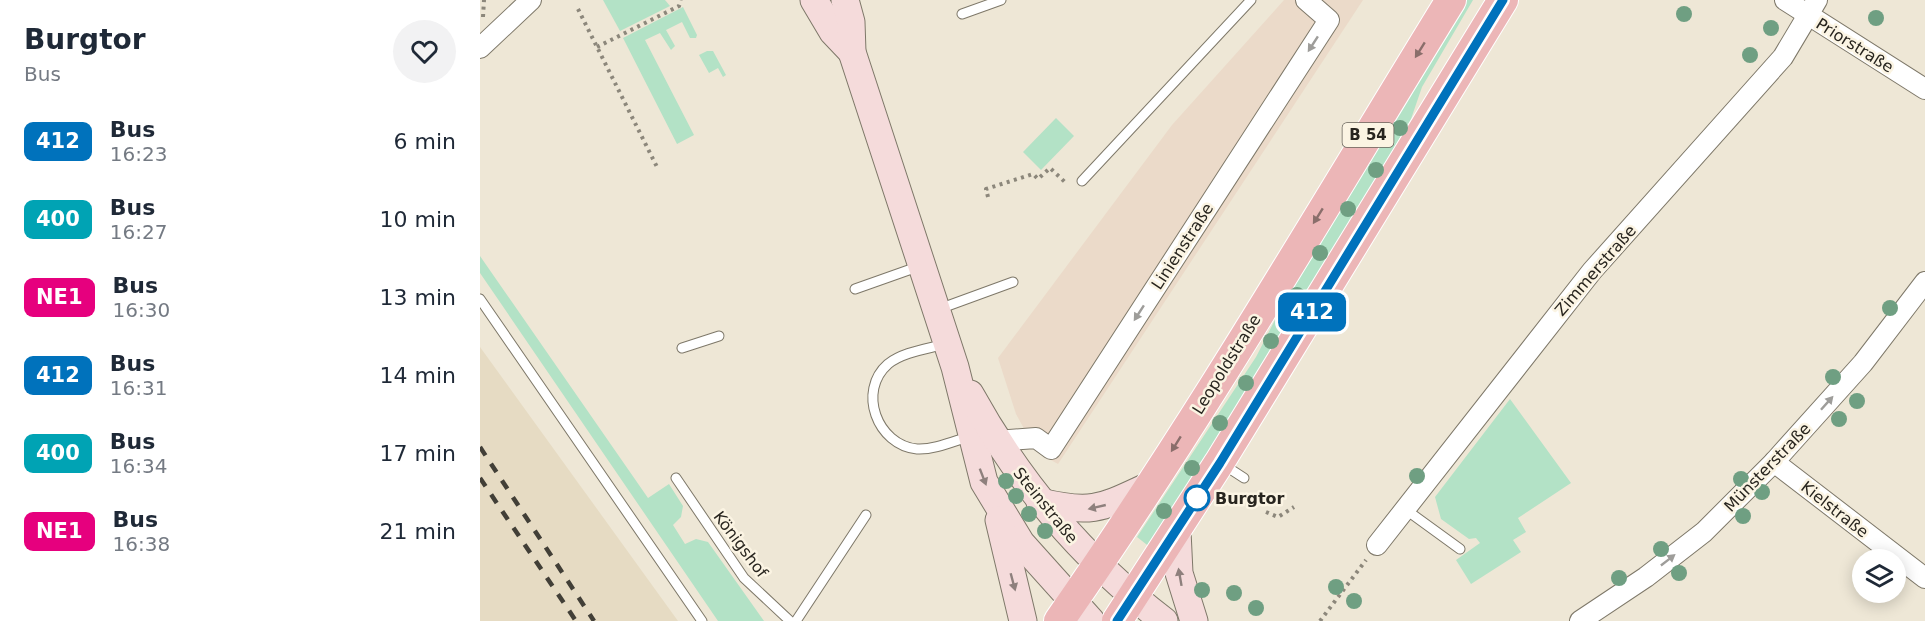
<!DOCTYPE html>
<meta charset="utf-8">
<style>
body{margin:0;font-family:"DejaVu Sans",sans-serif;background:#f2f2f3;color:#1f2937;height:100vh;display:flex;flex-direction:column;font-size:22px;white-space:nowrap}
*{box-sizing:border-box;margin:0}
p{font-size:20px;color:#747a83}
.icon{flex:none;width:33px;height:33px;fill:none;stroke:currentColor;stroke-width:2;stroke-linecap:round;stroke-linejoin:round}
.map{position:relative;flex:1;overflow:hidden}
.panel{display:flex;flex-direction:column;background:#fff;width:480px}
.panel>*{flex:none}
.badge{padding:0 12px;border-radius:9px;font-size:21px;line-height:39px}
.buttons{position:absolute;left:1372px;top:549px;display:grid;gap:12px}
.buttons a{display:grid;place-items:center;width:54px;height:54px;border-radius:50%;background:#fff;box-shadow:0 3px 15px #0003;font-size:30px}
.map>.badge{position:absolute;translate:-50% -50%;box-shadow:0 0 0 3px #fff}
.round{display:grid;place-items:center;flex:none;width:63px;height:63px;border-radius:32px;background:#f2f2f3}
.summary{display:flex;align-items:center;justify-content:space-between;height:102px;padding:0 24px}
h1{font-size:28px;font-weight:700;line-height:45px}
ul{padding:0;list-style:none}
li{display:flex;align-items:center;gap:18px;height:78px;padding:0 24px}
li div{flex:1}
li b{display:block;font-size:22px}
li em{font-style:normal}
li .badge{min-width:66px;font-weight:700;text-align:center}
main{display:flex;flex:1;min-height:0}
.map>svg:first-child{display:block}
.commercial{fill:#ebdac9}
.built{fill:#e6dbc3}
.green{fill:#b3e2c6}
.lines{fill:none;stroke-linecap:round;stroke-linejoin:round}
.lane-casing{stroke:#7e7869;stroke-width:11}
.street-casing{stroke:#7e7869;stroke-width:22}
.secondary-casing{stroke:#7e7869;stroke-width:29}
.primary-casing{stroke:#fff;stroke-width:32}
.path{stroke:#8c877b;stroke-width:4;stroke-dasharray:3 4.5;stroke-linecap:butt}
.lane{stroke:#fff;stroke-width:9}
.street{stroke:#fff;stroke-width:20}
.secondary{stroke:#f5dbdb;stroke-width:27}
.primary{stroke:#ecb6b7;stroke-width:30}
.rail{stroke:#423f37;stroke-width:4.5;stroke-dasharray:10 10;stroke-linecap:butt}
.tree{fill:#6f9f82}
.oneway{fill:#9e9d9a}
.oneway2{fill:#8a6e6b}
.oneway3{fill:#8e807d}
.line-casing{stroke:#fff;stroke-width:14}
.line{stroke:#0072bc;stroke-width:9}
.stop-dot{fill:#fff;stroke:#0072bc;stroke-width:3}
.labels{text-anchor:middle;stroke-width:5;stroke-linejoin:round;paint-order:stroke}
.shield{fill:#fbf4e3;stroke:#67635a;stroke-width:1.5}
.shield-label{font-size:15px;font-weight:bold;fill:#28251f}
.street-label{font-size:16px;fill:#28251f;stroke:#fbf4e3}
.stop-label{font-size:16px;font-weight:bold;fill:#28251f;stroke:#fbf4e3;text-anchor:start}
</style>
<main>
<section class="panel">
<div class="summary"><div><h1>Burgtor</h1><p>Bus</p></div><a class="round"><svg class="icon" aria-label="heart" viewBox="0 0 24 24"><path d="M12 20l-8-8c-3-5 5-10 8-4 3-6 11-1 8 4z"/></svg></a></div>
<ul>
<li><span class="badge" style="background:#0072bc;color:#fff">412</span><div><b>Bus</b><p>16:23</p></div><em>6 min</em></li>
<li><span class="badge" style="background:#00a3b4;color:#fff">400</span><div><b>Bus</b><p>16:27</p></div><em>10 min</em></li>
<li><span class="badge" style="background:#e6007e;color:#fff">NE1</span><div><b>Bus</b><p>16:30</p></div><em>13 min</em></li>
<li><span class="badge" style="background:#0072bc;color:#fff">412</span><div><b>Bus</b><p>16:31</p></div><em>14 min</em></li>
<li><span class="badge" style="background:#00a3b4;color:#fff">400</span><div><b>Bus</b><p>16:34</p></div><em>17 min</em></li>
<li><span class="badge" style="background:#e6007e;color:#fff">NE1</span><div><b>Bus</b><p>16:38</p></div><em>21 min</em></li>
</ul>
</section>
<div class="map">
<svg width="1445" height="621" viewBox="0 0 1445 621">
<rect width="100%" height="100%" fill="#eee7d6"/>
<!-- commercial -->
<polygon class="commercial" points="804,0 883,0 578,464 560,454 554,447 536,414 518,358 692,125"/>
<!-- built -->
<polygon class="built" points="0,347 198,621 0,621"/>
<!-- green -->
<g class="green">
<polygon points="123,0 185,0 190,6 140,31"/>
<polygon points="981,0 993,0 942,87 931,119 836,280 671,548 657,537 776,357 819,273 902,142"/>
<polygon points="203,7 217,35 216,38 210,38 202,22 186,30 195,46 191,50 180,33 165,40 214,135 197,144 143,38"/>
<polygon points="227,51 233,51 246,75 243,77 238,68 229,73 219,55"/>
<polygon points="576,118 594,136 561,170 543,152"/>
<polygon points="0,256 168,498 189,484 203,506 201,517 193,525 205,544 216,539 228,542 284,621 238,621 0,273"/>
<polygon points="1030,399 1091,483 1038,518 1046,532 1033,540 1041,552 991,584 976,560 1000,543 996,538 989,539 961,519 955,497"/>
</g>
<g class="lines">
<!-- lane casing -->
<g class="lane-casing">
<g id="lane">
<polyline points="482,14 521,0"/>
<polyline points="602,181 771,0"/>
<polyline points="375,289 440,266"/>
<polyline points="0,299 222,621"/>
<polyline points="459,309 533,282"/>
<path d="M465,344C447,349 423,352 408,364C377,391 397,445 437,449C454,450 474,441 491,436"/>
<polyline points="202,348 239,336"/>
<polyline points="744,465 764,478"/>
<polyline points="196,478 264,578 310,621"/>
<polyline points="925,509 980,549"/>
<polyline points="316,621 386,515"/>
</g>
</g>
<!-- street casing -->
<g class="street-casing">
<g id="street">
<polyline points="1305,0 1445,89"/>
<polyline points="0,48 51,0"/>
<polyline points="517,441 556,438 571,449 849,20 826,0"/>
<polyline points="1294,462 1445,578"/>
<polyline points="897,545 1112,271 1303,57 1337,0"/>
<polyline points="1100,621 1166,577 1224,532 1294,462 1383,363 1445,282"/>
</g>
</g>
<!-- secondary casing -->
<g class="secondary-casing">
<g id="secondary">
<polyline points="334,0 353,32 372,52"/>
<polyline points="365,0 371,22 372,52 475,367 504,482 541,543 611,621"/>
<path d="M490,394C539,483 603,559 684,621"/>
<path d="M560,502C614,515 623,507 671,485"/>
<polyline points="519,520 543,621"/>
<polyline points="697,531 699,573 714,621"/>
</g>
</g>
<!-- primary casing -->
<g class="primary-casing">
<g id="primary">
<path d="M579,621C719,421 843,208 971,0"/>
<polyline points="637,621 739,463 1023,0"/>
</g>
</g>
<!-- path -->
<g class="path">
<polyline points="98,9 178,169"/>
<polyline points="3,17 4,0"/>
<polyline points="117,47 199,6 201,0"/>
<polyline points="508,197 506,189 553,174 558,179 570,168 587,184"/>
<polyline points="786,512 798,517 814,507"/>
<polyline points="840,621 886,560"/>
</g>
<!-- lane -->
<use href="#lane" class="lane"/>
<!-- street -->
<use href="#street" class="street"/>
<!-- secondary -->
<use href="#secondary" class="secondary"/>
<!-- primary -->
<use href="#primary" class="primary"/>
<!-- rail -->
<g class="rail">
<polyline points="0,447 114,621"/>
<polyline points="0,478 96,621"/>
</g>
</g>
<!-- trees -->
<g class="tree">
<circle cx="1204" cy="14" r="8"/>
<circle cx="1396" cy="18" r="8"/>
<circle cx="1291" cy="28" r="8"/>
<circle cx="1270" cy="55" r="8"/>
<circle cx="920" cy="128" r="8"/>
<circle cx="896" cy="170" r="8"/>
<circle cx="868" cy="209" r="8"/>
<circle cx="840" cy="253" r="8"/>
<circle cx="817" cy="295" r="8"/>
<circle cx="1410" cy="308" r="8"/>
<circle cx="807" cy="315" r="8"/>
<circle cx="791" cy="341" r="8"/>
<circle cx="1353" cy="377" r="8"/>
<circle cx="766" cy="383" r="8"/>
<circle cx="1377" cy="401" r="8"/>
<circle cx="1359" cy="419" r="8"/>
<circle cx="740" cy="423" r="8"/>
<circle cx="712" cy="468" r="8"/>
<circle cx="937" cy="476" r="8"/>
<circle cx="1261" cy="479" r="8"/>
<circle cx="526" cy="481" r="8"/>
<circle cx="1282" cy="492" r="8"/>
<circle cx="536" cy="496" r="8"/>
<circle cx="684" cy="511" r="8"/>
<circle cx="549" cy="514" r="8"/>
<circle cx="1263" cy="516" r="8"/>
<circle cx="565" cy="531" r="8"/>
<circle cx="1181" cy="549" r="8"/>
<circle cx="1199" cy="573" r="8"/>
<circle cx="1139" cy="578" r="8"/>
<circle cx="856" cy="587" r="8"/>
<circle cx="722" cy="590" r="8"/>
<circle cx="754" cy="593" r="8"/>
<circle cx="874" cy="601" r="8"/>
<circle cx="776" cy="608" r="8"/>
</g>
<!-- one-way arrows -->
<defs><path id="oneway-solid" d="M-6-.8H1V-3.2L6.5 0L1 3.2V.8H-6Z" transform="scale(1.5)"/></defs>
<g class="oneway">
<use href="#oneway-solid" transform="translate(833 44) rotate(123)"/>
<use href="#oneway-solid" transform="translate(659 313) rotate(123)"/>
<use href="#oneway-solid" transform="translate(1347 403) rotate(-48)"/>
<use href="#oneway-solid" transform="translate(1188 560) rotate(-38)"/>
</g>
<g class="oneway2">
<use href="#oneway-solid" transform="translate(940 50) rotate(122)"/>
<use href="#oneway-solid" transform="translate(838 216) rotate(122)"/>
<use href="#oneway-solid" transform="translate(696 444) rotate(122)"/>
</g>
<g class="oneway3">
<use href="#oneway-solid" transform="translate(503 477) rotate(69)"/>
<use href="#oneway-solid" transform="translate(617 507) rotate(167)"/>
<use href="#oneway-solid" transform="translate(700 577) rotate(-100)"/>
<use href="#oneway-solid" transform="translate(533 582) rotate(75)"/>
</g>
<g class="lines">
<!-- line casing -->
<g class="line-casing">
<polyline id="line" points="637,621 740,463 1023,0"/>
</g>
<!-- line -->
<use href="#line" class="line"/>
</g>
<!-- markers -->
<circle class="stop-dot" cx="717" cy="498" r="12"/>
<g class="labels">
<!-- shield labels -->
<rect class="shield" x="862.5" y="123" width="51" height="24" rx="4.5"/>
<g class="shield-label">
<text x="888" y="140">B 54</text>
</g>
<!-- street labels -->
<g class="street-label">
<text transform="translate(1375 45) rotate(32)" y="6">Priorstraße</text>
<text transform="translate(702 246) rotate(-57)" y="6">Linienstraße</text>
<text transform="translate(1115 270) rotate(-49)" y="6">Zimmerstraße</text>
<text transform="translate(746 364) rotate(-58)" y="6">Leopoldstraße</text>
<text transform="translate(1287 467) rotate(-46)" y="6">Münsterstraße</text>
<text transform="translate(566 505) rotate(51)" y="6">Steinstraße</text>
<text transform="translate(1355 509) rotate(38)" y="6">Kielstraße</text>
<text transform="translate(261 544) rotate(53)" y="6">Königshof</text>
</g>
<!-- stop labels -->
<g class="stop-label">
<text x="735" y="504">Burgtor</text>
</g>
</g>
</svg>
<div class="buttons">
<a><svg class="icon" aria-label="layers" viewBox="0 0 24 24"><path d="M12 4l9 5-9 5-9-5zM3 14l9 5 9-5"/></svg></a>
</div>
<b class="badge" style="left:832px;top:312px;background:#0072bc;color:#fff">412</b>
</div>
</main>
